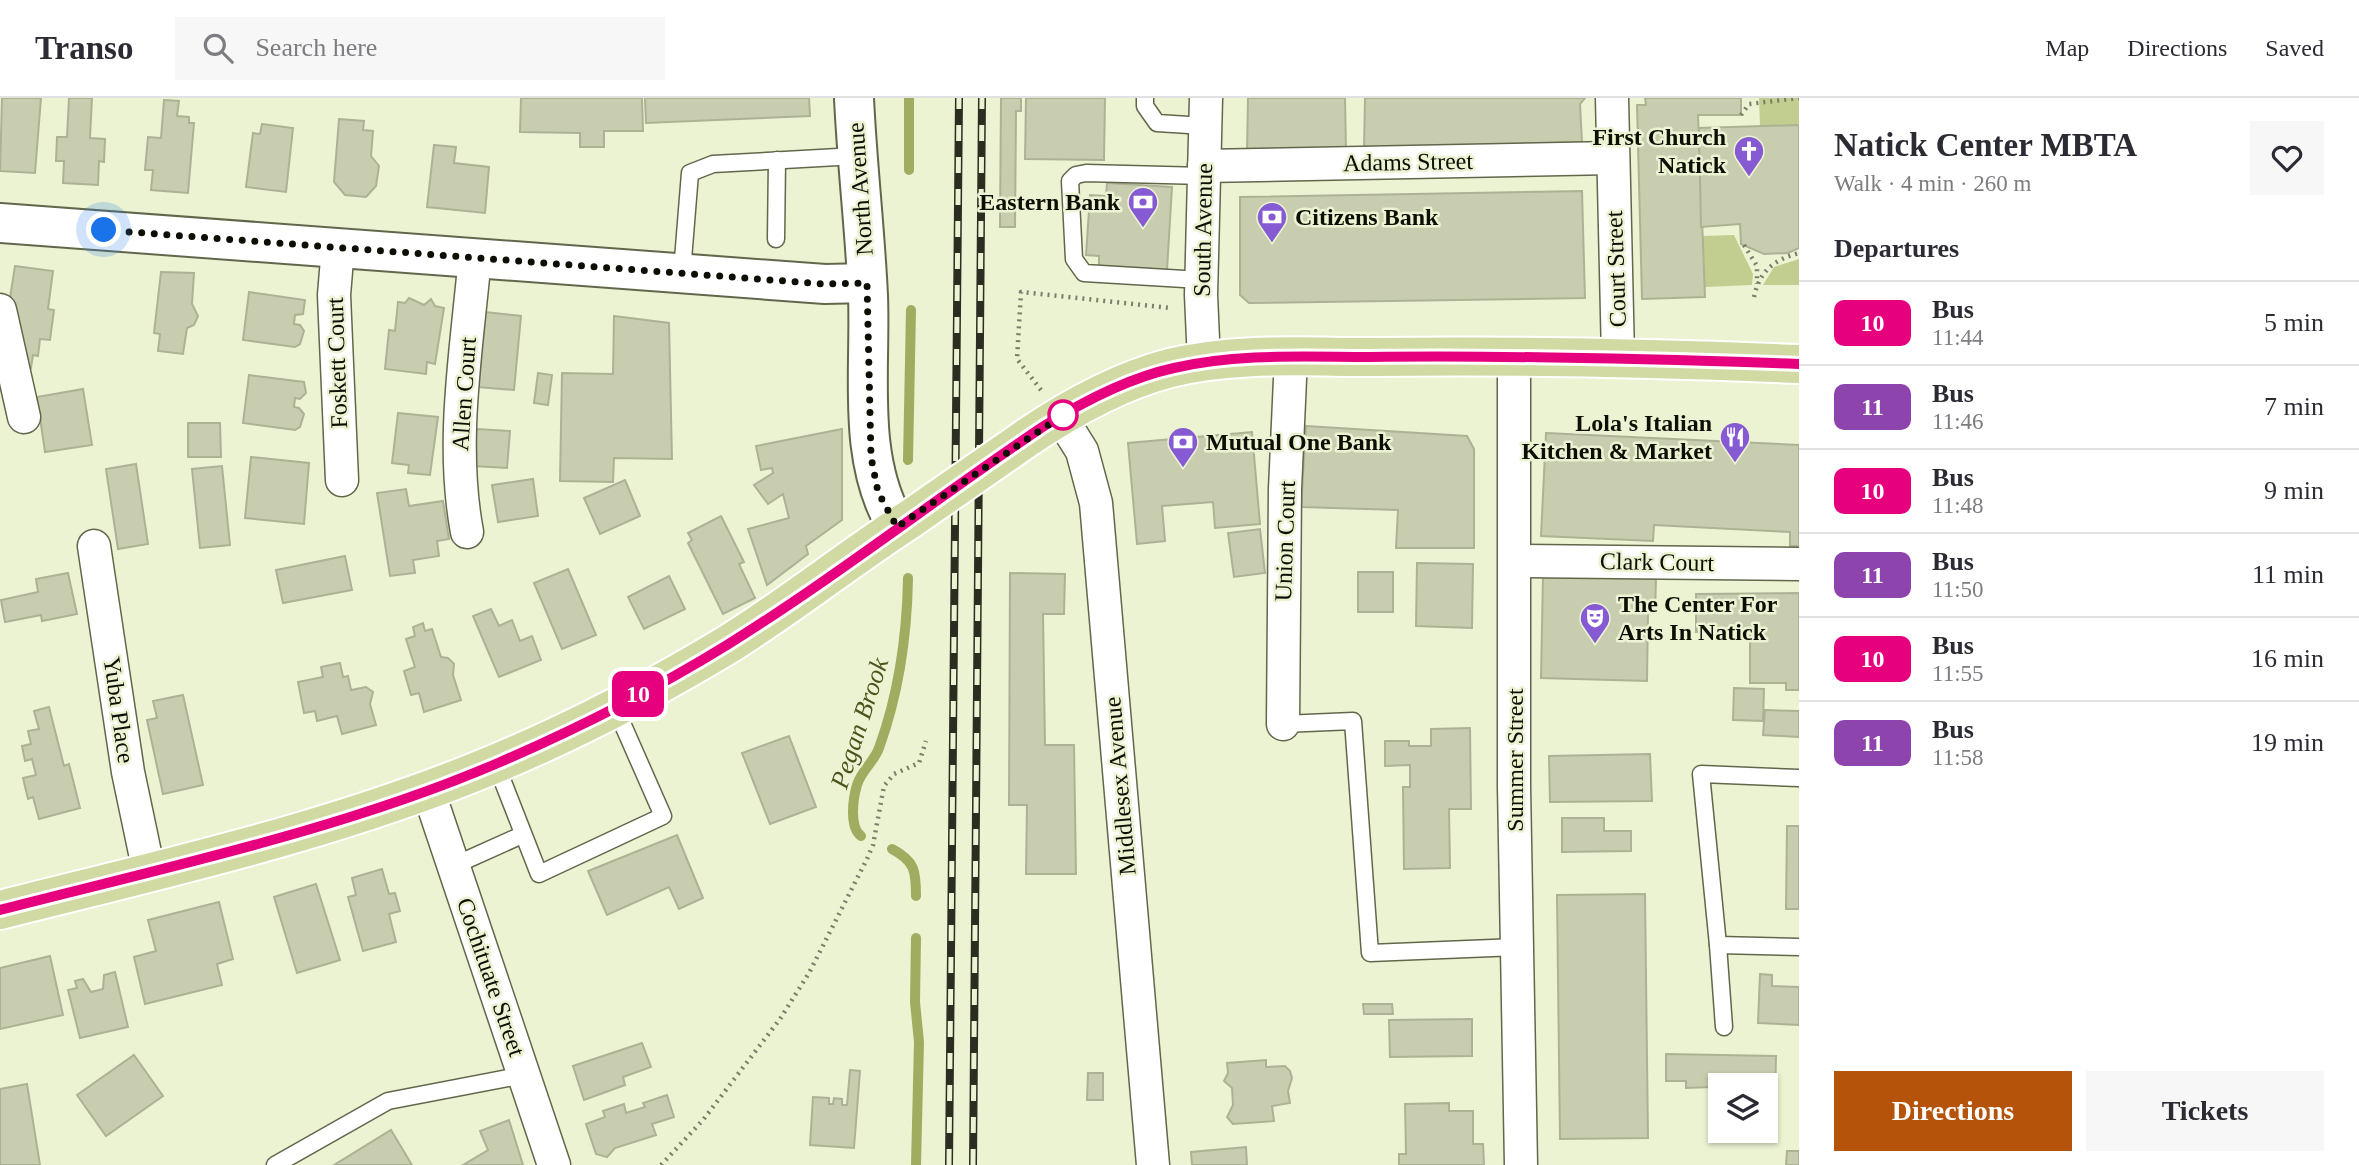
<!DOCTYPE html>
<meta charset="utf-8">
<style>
body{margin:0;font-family:"Times New Roman",serif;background:#f7f7f7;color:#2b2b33;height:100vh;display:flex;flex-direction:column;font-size:26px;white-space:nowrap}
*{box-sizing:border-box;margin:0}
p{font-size:23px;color:#7c7c81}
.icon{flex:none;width:38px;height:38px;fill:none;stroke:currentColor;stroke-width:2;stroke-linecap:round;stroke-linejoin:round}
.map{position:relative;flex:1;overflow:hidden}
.details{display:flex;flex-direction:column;background:#fff;width:560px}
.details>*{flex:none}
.badge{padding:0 14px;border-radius:10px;font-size:24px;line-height:46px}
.fabs{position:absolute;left:1708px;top:975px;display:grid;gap:14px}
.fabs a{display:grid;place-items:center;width:70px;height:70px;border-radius:0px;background:#fff;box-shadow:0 2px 5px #0004;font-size:35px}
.you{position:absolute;width:35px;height:35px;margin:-18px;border:5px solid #fff;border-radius:50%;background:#1a73e8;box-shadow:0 0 0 10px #1a73e833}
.map>.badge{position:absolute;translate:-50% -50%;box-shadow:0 0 0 4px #fff}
h2{padding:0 35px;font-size:26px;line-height:63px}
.round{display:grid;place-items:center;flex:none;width:74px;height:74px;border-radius:0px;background:#f7f7f7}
.headline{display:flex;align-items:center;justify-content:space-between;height:119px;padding:0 35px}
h1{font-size:33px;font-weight:700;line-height:52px}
.primary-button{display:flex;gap:14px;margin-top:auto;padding:14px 35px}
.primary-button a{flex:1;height:80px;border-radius:0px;background:#b45309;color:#fff;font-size:28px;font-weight:700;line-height:80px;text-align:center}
.primary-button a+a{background:#f7f7f7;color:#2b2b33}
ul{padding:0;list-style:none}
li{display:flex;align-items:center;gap:21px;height:84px;padding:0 35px;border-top:2px solid #e1e1e2}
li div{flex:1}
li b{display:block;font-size:26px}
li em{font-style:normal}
li .badge{min-width:77px;font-weight:700;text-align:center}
header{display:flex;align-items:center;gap:42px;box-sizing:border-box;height:98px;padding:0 35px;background:#fff;border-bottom:2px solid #e1e1e2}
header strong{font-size:33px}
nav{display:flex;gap:38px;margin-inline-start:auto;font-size:24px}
.search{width:490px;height:63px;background:#f7f7f7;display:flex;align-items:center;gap:18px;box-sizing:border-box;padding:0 24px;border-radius:0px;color:#7c7c81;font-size:26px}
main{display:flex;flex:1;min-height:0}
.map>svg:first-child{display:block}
.green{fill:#c2ce8f}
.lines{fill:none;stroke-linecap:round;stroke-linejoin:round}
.stream{stroke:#a0ac5f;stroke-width:10}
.building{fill:#c7cdae;stroke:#acb294;stroke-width:2}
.lane-casing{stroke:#62674c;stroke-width:19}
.street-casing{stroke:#62674c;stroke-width:35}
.secondary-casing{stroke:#62674c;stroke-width:42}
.primary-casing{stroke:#fff;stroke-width:42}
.path{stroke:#7b7f6a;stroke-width:4.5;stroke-dasharray:2 5;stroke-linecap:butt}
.lane{stroke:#fff;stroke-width:16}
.street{stroke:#fff;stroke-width:32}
.secondary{stroke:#fff;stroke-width:38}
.primary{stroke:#d1daa3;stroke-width:38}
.rail-casing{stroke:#2a2d20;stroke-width:8}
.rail{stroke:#ecf3d3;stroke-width:5;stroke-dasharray:16;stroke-linecap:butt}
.primary-bridge-casing{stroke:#fff;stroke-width:42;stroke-linecap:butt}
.primary-bridge{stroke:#d1daa3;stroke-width:38}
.line-casing{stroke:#fff;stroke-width:16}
.line{stroke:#e6007e;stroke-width:10}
.walk{stroke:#0d0f05;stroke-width:7;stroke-dasharray:0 12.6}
.stop-dot{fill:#fff;stroke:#e6007e;stroke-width:3.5}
.labels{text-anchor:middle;stroke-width:5;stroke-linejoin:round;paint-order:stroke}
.poi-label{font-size:24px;font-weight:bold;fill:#0d0f05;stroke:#ecf3d3;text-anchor:end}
.street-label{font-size:24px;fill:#0d0f05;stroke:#ecf3d3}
.water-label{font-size:26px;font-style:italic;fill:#4c541b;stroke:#ecf3d3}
</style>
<header>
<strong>Transo</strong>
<div class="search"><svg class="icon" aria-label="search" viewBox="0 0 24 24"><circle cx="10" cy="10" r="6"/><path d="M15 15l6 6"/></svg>Search here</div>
<nav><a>Map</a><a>Directions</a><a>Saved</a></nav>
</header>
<main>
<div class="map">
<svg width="1799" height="1067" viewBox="0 0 1799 1067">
<rect width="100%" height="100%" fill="#ecf3d3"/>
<!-- green -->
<g class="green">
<polygon points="1759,0 1799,0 1799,34 1760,28"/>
<polygon points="1734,137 1753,176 1752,187 1705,189 1702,138"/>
<polygon points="1799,161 1799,187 1763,187 1774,169"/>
</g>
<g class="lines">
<!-- stream -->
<g class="stream">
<polyline points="909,72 909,0"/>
<polyline points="908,362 911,212"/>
<path d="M861,738C849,729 853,700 857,687C861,673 874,664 879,650C899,595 907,539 908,480"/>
<path d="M892,751C915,763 916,773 916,798"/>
<polyline points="916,840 915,904 919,944 916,1067"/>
</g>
</g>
<!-- building -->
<g class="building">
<polygon points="2,0 41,0 35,75 0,73"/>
<polygon points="69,0 92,0 90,40 105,41 104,64 99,63 98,87 63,85 64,63 56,63 57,39 67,39"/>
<polygon points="521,0 642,0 643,33 604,33 604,49 580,49 580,35 520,34"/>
<polygon points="645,0 809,0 810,18 646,25"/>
<polygon points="1001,0 1021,0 1021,13 1016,13 1015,129 1000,129"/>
<polygon points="1026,0 1105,0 1104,62 1025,61"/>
<polygon points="1248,0 1345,0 1346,53 1247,54"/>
<polygon points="1365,0 1585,0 1580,6 1582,44 1364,50"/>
<polygon points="1645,0 1741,0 1741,17 1698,17 1705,199 1642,201 1637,7 1646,7"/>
<polygon points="164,2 179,3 177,18 189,19 189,25 194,25 188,95 151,92 153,72 145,72 148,39 161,40"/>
<polygon points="339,21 364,23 363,32 373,33 371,58 379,68 376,88 366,99 345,97 334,84"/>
<polygon points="262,26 293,30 286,94 246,89 253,35 260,36"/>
<polygon points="1799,27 1799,150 1788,155 1764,156 1741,146 1740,126 1701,129 1699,30"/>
<polygon points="434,47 456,49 454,65 489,69 485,115 427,109"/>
<polygon points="1107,85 1172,89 1167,172 1099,169 1099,158 1086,157 1090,97 1106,98"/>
<polygon points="1582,93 1585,200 1249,205 1240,197 1240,99"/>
<polygon points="15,168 53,173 48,211 54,212 50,242 40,241 38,258 33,257 31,270 20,268 7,219"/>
<polygon points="161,174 194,175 192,206 198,218 194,227 187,230 183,256 158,253 160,236 154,235"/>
<polygon points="249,194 305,202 303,216 295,217 294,226 300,227 304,233 300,246 295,249 243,242"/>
<polygon points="409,200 424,207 431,201 435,208 444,210 435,266 427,264 426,276 385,271 389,232 395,233 398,204 405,205"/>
<polygon points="485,214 521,218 514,292 478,289"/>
<polygon points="614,218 669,225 672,361 614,360 613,384 560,383 562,275 613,276"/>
<polygon points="538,275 552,277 548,307 534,305"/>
<polygon points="249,277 304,284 306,295 300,301 295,300 294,309 299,310 304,316 300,329 295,332 243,325"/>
<polygon points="83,291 92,347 45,354 37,299"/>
<polygon points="398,315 438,319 430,377 408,375 409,367 392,365"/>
<polygon points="188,325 220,325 221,359 188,359"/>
<polygon points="1306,328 1467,338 1474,351 1474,450 1396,450 1398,412 1301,409"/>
<polygon points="476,331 510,333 507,370 473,368"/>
<polygon points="842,331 842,422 806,448 808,456 767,487 748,431 789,420 783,396 768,406 754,387 773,375 772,370 761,372 756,348"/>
<polygon points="1252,334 1260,426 1215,430 1213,404 1162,408 1165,443 1137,446 1128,345"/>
<polygon points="1546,335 1799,347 1799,448 1790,448 1790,434 1654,427 1653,443 1541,438"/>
<polygon points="251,359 309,365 304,426 245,420"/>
<polygon points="136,366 148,446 118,451 106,371"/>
<polygon points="222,368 230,447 200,450 192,371"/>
<polygon points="533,381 538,418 498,424 492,387"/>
<polygon points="625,382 640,418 600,436 584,400"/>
<polygon points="406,391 409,408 443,403 449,441 437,443 439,458 413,462 415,475 390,478 377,395"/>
<polygon points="721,418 744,464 739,466 755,500 723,516 688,445 692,442 688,435"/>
<polygon points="1260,431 1265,475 1234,479 1228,435"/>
<polygon points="345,458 352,492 283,505 276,472"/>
<polygon points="1417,465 1473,466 1472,530 1416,528"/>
<polygon points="568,471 596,537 562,551 534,485"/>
<rect x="1358" y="474" width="35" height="40"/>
<polygon points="68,475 77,516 42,523 41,517 5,524 1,502 38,494 36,481"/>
<polygon points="1010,475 1065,476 1064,516 1043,516 1045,647 1074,647 1076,776 1026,776 1027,707 1009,707"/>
<polygon points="669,478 685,511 644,531 628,499"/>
<polygon points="1543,478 1656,481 1655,515 1648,515 1647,583 1541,580"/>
<polygon points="1799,495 1799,592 1786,592 1786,585 1750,585 1750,533 1696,534 1696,496"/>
<polygon points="491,511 499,528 512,522 520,543 532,538 541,562 499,579 473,518"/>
<polygon points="423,525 425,533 432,531 441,559 448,560 454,566 453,577 461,602 424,614 419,595 411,597 404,573 415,569 406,541 415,538 413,529"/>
<polygon points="340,565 343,579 348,578 351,592 366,589 373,594 370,606 376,627 342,636 337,618 317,623 315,613 304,615 298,584 323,579 321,569"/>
<polygon points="1734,590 1764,591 1763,623 1733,622"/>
<polygon points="183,597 203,687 163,696 147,622 157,620 153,603"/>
<polygon points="49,609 64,668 69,666 80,710 39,721 33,699 28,701 23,680 36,677 32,661 25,663 22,648 31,646 28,633 39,631 34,613"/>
<polygon points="1765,612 1799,613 1799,639 1763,637"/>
<polygon points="1470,630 1471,711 1449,711 1450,770 1404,771 1403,689 1410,689 1410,667 1385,668 1385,643 1409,643 1409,648 1431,648 1431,631"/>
<polygon points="789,638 816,709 770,726 742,655"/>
<polygon points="1650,656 1652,703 1550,704 1549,658"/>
<polygon points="1562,720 1604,720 1604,733 1631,733 1631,753 1562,754"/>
<polygon points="1787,728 1799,728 1799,811 1786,811"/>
<polygon points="677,737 703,800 679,811 669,789 607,817 588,773"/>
<polygon points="382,771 389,796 395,795 400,813 389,816 396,844 363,853 348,799 356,797 352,780"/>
<polygon points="316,786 340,862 297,875 274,799"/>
<polygon points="1645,796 1648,1040 1560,1041 1557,797"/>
<polygon points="219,804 233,861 217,866 222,887 145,906 134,859 156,853 148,822"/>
<polygon points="50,858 63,917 0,931 0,870"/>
<polygon points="115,874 128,929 80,940 68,892 77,890 75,883 83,881 91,894 103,891 104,877"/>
<polygon points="1760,876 1772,877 1772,888 1799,889 1799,927 1758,925"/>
<polygon points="1363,906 1392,906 1393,916 1364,916"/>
<polygon points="1472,921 1472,958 1390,959 1389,922"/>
<polygon points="642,945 651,969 623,979 625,987 584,1002 573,968"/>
<polygon points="1666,956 1776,958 1775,1002 1766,1002 1766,987 1686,990 1686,983 1666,983"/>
<polygon points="134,957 163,998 106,1038 77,997"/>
<polygon points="1266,962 1266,969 1285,968 1290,973 1292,980 1288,993 1290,1005 1272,1008 1274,1023 1233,1026 1227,1019 1233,1007 1232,990 1224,983 1228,975 1227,965"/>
<polygon points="850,972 860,973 854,1050 810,1047 813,999 829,1000 829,1006 833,1006 834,1000 842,1001 842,1007 847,1007"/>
<polygon points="1088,975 1103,975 1103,1002 1087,1002"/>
<polygon points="27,986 40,1067 0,1067 0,991"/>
<polygon points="667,997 674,1019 652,1026 656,1037 615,1050 607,1059 596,1056 586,1026 605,1019 603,1013 624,1006 626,1015 645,1009 643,1005"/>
<polygon points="1449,1005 1449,1013 1473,1013 1473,1046 1483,1046 1484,1067 1399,1067 1399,1056 1406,1056 1405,1006"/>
<polygon points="509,1022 523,1067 463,1067 488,1052 480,1033"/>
<polygon points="391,1032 412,1067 334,1067"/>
<polygon points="1246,1049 1247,1067 1192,1067 1191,1054"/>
<polygon points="1787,1053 1799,1053 1799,1067 1786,1067"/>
</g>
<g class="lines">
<!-- lane casing -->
<g class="lane-casing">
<g id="lane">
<polyline points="1145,0 1145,8 1157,25 1205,28"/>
<polyline points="776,141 777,62"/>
<polyline points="682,174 690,75 713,66 856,58"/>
<polyline points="1201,182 1084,175 1074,161 1070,83 1076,77 1086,75 1204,78"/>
<polyline points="1283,626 1353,623 1370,855 1517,849"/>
<polyline points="496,666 539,776 663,718 615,609"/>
<polyline points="1799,680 1701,676 1718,847 1799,849"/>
<polyline points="453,768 522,737"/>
<polyline points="1718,847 1724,929"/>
<polyline points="275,1067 388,1003 524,977"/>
</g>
</g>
<!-- street casing -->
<g class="street-casing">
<g id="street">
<polyline points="1612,0 1618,259"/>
<polyline points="1204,68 1613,60"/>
<polyline points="338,149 334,197 342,382"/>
<polyline points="0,212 24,319"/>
<polyline points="1514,257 1514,689 1521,1067"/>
<polyline points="1204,264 1201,197 1206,0"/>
<polyline points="1060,318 1082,353 1096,405 1153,1067"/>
<path d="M467,434C450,343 467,250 475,158"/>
<polyline points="94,448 128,674 149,774"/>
<polyline points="1515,463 1799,466"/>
<polyline points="1283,626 1285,391 1291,259"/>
<polyline points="428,692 554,1067"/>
</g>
</g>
<!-- secondary casing -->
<g class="secondary-casing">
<g id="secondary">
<path d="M854,0C857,66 865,132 868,198C871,275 856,361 897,429"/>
<polyline points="0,125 825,186 867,185"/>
</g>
</g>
<!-- primary casing -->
<g class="primary-casing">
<g id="primary">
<path d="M1028,339C1071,310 1120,283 1170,270C1235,254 1305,259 1371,259C1514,257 1656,260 1799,266"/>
<path d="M0,812C166,770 338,732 497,665C576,632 654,591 727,547C790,508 848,461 910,421"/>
</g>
</g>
<!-- path -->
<g class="path">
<polyline points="1741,17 1749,6 1799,0"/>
<polyline points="1744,147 1757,168 1757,186"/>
<path d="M1754,199C1760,172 1774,162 1799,155"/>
<polyline points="1041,292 1017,261 1021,194 1171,210"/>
<polyline points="661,1067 703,1022 780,921 809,875 867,761 873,747 884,688 894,676 919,665 926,643"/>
</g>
<!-- lane -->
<use href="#lane" class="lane"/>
<!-- street -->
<use href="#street" class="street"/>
<!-- secondary -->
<use href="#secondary" class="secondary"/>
<!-- primary -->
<use href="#primary" class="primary"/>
<!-- rail casing -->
<g class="rail-casing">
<g id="rail">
<polyline points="949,1067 959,0"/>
<polyline points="973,1067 982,0"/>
</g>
</g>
<!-- rail -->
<use href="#rail" class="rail"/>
<!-- primary-bridge casing -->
<g class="primary-bridge-casing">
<polyline id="primary-bridge" points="910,421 1028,339"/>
</g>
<!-- primary-bridge -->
<use href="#primary-bridge" class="primary-bridge"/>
</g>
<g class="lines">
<!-- line casing -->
<g class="line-casing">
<path id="line" d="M0,812C163,770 345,731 498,665C577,631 654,592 727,547C836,479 938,399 1044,328C1084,303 1128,280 1174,270C1238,255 1305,259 1370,259C1513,257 1656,261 1799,266"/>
</g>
<!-- line -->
<use href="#line" class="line"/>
<!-- walk -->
<polyline class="walk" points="104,132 825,186 867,185 871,359 878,394 897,429 1063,317"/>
</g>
<!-- icons -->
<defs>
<g id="church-pin" transform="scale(1.575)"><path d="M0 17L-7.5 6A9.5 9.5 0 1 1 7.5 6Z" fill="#855ad3" stroke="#ecf3d3"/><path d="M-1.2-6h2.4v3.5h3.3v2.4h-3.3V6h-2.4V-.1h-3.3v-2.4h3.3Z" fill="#fff"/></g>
<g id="bank-pin" transform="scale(1.575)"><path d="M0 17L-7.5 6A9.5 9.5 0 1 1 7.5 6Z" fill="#855ad3" stroke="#ecf3d3"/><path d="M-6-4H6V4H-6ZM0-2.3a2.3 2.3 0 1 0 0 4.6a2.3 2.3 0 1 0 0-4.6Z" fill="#fff"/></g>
<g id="restaurant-pin" transform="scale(1.575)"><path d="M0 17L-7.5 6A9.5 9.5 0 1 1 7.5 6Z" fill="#855ad3" stroke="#ecf3d3"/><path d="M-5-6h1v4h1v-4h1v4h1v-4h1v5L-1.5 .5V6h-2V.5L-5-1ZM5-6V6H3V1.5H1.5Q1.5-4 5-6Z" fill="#fff"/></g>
<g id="theatre-pin" transform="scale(1.575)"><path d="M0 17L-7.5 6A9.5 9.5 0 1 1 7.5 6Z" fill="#855ad3" stroke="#ecf3d3"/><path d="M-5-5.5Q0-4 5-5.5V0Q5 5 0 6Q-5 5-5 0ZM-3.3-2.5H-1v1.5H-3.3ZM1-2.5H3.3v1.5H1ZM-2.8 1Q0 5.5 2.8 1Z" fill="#fff"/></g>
</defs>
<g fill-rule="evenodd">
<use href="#church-pin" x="1749" y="53"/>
<use href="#bank-pin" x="1143" y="104"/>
<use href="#bank-pin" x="1272" y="119"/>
<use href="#restaurant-pin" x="1735" y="339"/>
<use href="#bank-pin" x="1183" y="344"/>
<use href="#theatre-pin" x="1595" y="520"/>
</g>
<!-- markers -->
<circle class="stop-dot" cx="1063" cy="317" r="14"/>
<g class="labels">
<!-- poi labels -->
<g class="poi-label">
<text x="1726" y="47">First Church<tspan x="1726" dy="28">Natick</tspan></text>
<text x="1120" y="112">Eastern Bank</text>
<text x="1295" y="127" text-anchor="start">Citizens Bank</text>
<text x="1712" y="333">Lola's Italian<tspan x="1712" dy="28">Kitchen &amp; Market</tspan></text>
<text x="1206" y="352" text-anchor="start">Mutual One Bank</text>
<text x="1618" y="514" text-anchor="start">The Center For<tspan x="1618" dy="28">Arts In Natick</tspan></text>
</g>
<!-- street labels -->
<g class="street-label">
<text transform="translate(1408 64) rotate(-1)" y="8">Adams Street</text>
<text transform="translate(860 91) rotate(-94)" y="8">North Avenue</text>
<text transform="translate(1203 132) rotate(-89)" y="8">South Avenue</text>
<text transform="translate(1616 171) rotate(-92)" y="8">Court Street</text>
<text transform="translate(337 265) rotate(-92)" y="8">Foskett Court</text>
<text transform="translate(464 296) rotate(-86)" y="8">Allen Court</text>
<text transform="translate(1285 443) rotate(-88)" y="8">Union Court</text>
<text transform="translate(1657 464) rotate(1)" y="8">Clark Court</text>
<text transform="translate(119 612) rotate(82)" y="8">Yuba Place</text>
<text transform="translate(1515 662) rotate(-90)" y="8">Summer Street</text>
<text transform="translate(1120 688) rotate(-95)" y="8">Middlesex Avenue</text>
<text transform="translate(491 879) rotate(71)" y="8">Cochituate Street</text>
</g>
<!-- water labels -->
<g class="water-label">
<text transform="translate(859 625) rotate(-72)" y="9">Pegan Brook</text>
</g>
</g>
</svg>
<div class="fabs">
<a><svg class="icon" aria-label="layers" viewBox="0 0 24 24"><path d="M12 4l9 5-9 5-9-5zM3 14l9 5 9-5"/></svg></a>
</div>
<div class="you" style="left:104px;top:132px"></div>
<b class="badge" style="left:638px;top:596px;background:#e6007e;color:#fff">10</b>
</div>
<section class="details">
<div class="headline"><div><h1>Natick Center MBTA</h1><p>Walk · 4 min · 260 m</p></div><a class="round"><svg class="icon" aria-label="heart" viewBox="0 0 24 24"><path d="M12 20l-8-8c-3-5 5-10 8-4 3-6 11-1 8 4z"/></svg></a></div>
<h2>Departures</h2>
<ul>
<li><span class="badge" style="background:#e6007e;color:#fff">10</span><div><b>Bus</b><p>11:44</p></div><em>5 min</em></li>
<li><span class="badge" style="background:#8e44ad;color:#fff">11</span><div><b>Bus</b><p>11:46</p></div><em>7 min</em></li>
<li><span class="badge" style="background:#e6007e;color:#fff">10</span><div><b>Bus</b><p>11:48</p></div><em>9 min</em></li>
<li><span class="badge" style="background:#8e44ad;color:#fff">11</span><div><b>Bus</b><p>11:50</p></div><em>11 min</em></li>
<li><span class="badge" style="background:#e6007e;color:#fff">10</span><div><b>Bus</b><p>11:55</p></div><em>16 min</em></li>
<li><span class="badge" style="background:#8e44ad;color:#fff">11</span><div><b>Bus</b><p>11:58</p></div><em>19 min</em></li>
</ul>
<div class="primary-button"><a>Directions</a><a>Tickets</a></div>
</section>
</main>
